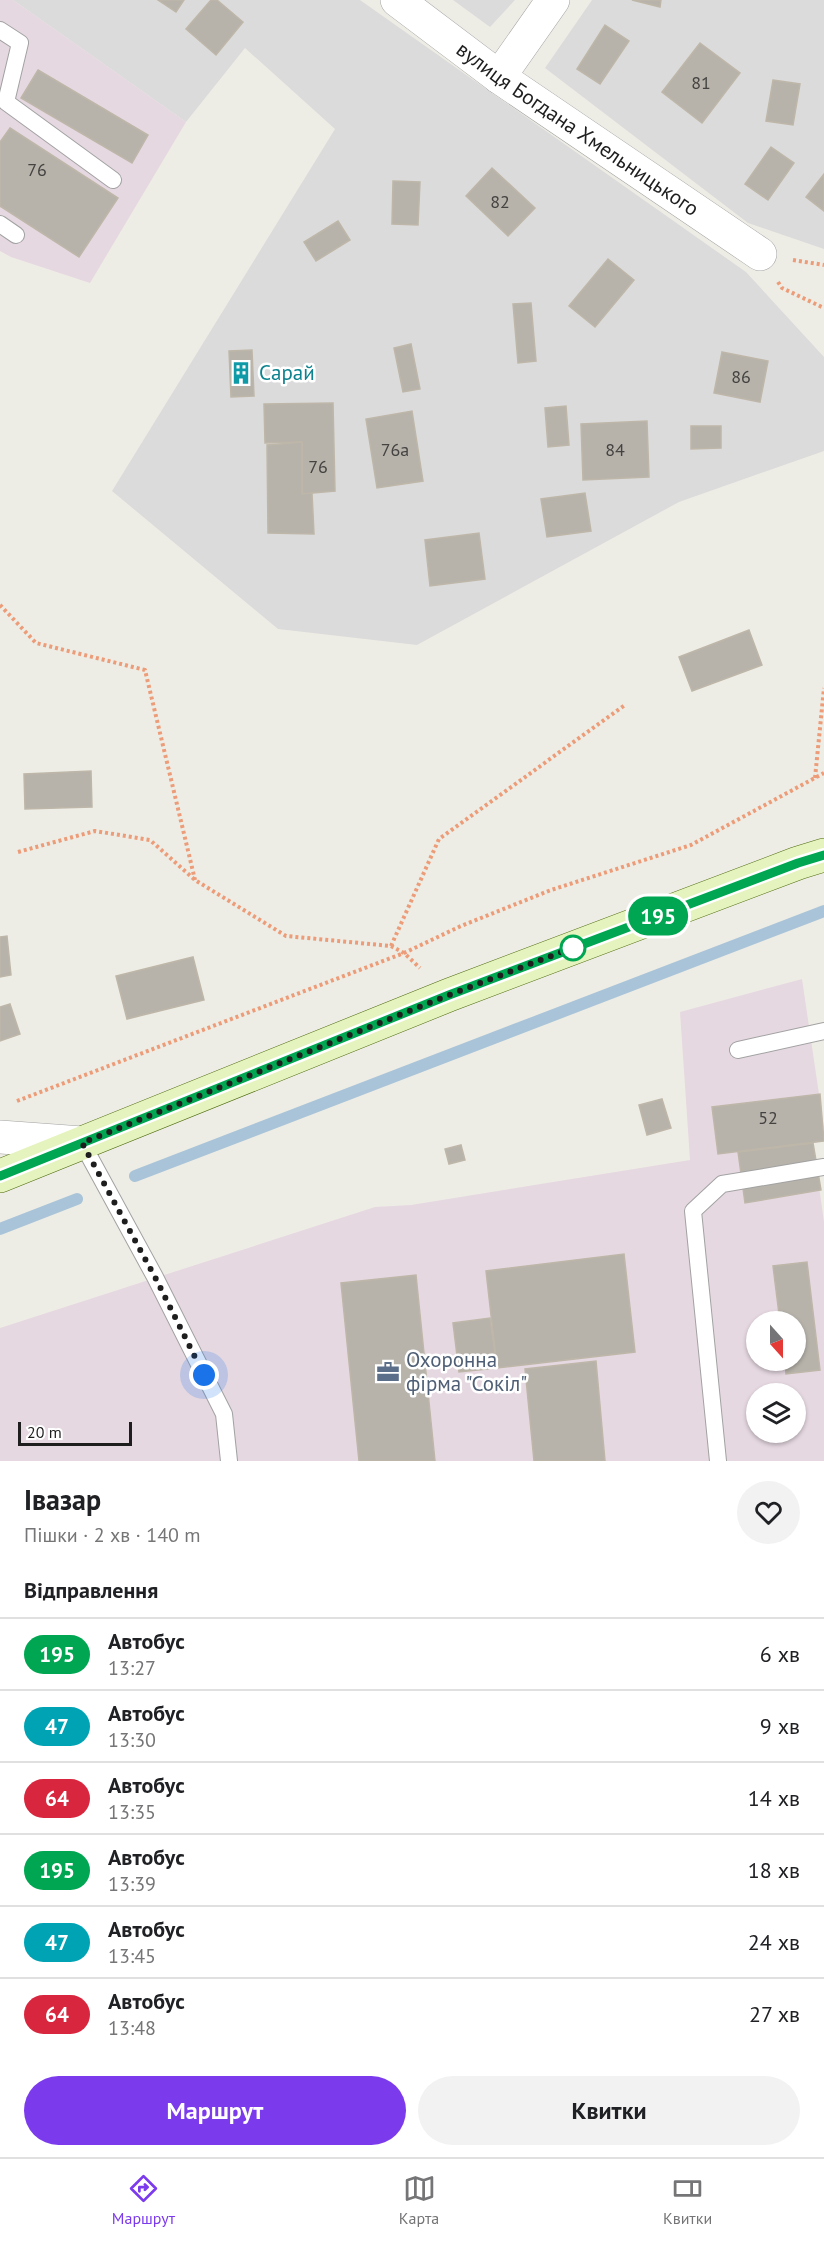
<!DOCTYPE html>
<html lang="uk">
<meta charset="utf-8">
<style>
body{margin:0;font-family:"PT Sans",sans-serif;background:#f2f2f2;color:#202124;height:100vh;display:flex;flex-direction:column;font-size:22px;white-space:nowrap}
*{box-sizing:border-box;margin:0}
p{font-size:20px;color:#757577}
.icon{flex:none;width:33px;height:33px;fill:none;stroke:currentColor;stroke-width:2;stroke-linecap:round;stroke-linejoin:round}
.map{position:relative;height:1461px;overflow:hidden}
.details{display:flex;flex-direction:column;background:#fff;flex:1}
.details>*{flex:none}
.badge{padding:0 12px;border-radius:20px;font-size:21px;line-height:39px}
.needle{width:39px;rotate:159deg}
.controls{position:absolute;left:746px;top:1311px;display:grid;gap:12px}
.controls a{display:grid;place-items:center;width:60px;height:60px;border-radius:50%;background:#fff;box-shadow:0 2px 4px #0004;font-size:30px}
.scale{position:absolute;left:18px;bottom:15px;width:114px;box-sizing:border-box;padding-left:6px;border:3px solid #1e1e1e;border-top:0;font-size:16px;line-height:21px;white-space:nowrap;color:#1e1e1e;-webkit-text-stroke:4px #fff;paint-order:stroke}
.you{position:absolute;width:30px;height:30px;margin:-15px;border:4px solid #fff;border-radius:50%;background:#1a73e8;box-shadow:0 0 0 9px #1a73e833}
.map>.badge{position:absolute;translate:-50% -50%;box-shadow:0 0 0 3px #fff}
h2{padding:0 24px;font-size:22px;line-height:54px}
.round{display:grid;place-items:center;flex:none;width:63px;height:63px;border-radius:32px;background:#f2f2f2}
.head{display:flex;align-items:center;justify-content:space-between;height:102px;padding:0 24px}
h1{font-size:28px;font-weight:700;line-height:45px}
.primary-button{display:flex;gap:12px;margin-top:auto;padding:12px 24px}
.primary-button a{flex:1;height:69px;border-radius:36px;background:#7c3aed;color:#fff;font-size:24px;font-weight:700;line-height:69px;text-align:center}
.primary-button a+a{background:#f2f2f2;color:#202124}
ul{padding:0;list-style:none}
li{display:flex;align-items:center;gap:18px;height:72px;padding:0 24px;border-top:2px solid #e0e0e0}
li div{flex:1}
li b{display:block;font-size:22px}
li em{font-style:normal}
li .badge{min-width:66px;font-weight:700;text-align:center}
.menu{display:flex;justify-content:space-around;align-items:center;height:84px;border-top:2px solid #e0e0e0;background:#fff;font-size:16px;color:#757577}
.menu a{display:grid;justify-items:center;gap:3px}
.menu .selected{color:#7c3aed}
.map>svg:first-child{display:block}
.residential{fill:#dcdbdb}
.industrial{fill:#e6d8e1;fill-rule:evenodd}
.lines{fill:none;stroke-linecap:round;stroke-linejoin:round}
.stream{stroke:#a9c4d8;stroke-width:12}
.building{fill:#b7b3ab;stroke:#beb7a9;stroke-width:1.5}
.service-casing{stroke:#a2a2a2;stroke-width:18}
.minor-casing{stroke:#a2a2a2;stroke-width:34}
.secondary-casing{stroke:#4e6b0f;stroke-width:34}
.path{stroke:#ec9c78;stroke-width:4;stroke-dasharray:3 3;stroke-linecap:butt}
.service{stroke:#fff;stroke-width:16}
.minor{stroke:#fff;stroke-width:33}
.secondary{stroke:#e5f3be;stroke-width:33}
.line-casing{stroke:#fff;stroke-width:14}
.line{stroke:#00a651;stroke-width:9}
.walk{stroke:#1e1e1e;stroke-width:6;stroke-dasharray:0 10.8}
.stop-dot{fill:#fff;stroke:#00a651;stroke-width:3}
.labels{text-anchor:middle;stroke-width:5;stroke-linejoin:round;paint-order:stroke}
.number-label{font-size:18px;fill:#444341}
.street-label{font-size:21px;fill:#1e1e1e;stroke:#fff}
.culture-label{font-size:21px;fill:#0d838f;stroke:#fff;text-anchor:start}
.service-label{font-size:21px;fill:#4e5e75;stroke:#fff;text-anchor:start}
</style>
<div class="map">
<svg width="824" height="1461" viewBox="0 0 824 1461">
<rect width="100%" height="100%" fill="#eeede5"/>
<!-- residential -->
<g class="residential">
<polygon points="13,0 360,0 746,272 824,357 824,451 679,502 417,645 278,629 112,491 335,129 245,48 186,122"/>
<polygon points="453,0 515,0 490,27"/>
<polygon points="592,0 824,0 824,249 748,223 545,68"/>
</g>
<!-- industrial -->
<g class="industrial">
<polygon points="0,0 13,0 186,122 90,283 11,257 0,251"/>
<path d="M802,979L824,1128V1141L813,1143L824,1222V1461H0V1328L375,1207L411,1205L690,1160L680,1012ZM756,1322H795V1360H756ZM756,1394H795V1432H756Z"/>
</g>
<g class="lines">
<!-- stream -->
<g class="stream">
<polyline points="135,1176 824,911"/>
<polyline points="0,1229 77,1199"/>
</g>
</g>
<!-- building -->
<g class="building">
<polygon points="158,0 184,0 176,12"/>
<polygon points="211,0 217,0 243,22 216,55 186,29"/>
<polygon points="632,0 661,0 660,7"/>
<polygon points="605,25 629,41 600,84 577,69"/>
<polygon points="700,43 740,73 702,123 662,92"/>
<polygon points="38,70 148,135 132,163 21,98"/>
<polygon points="773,80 800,84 793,125 766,121"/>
<polygon points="10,128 118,198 79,257 0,206 0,142"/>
<polygon points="771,147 794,163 768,200 745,184"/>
<polygon points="492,168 535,208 508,236 466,196"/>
<polygon points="824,174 824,211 806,197"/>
<polygon points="393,181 420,182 418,225 392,224"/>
<polygon points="338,221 350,240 316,261 304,242"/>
<polygon points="608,259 634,280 595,327 569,306"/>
<polygon points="531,303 536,361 518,363 513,304"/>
<polygon points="411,344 420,389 403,392 394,348"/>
<polygon points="252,350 254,396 231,397 229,351"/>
<polygon points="722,352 768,361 760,402 714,393"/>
<polygon points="333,403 335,491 302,494 302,442 265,443 264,404"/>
<polygon points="566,406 569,445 548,447 545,408"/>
<polygon points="412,411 423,481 377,488 366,419"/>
<polygon points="647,421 649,477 583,480 581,424"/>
<polygon points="691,426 721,426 721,448 691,449"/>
<polygon points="302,442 302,494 312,493 314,534 268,533 267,445"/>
<polygon points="585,493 591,531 547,537 541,499"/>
<polygon points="479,533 485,579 430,586 425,540"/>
<polygon points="749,630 762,665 692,691 679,657"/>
<polygon points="91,771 92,807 25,809 24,774"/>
<polygon points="7,936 11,975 0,977 0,937"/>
<polygon points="193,957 204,1000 127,1019 116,976"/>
<polygon points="10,1004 20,1034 0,1041 0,1007"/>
<polygon points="820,1094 824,1141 718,1154 712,1107"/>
<polygon points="662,1099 671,1128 647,1135 639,1105"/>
<polygon points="813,1143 821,1190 745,1203 738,1152"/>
<polygon points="461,1145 465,1160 449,1164 445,1149"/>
<polygon points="624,1254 635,1352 497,1368 486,1271"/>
<polygon points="807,1262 820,1370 786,1374 785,1360 795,1360 795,1322 780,1322 773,1266"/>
<polygon points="416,1275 435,1461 359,1461 341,1283"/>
<polygon points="490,1318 497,1368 459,1372 453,1323"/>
<polygon points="596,1361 605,1461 534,1461 525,1369"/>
</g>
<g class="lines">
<!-- service casing -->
<g class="service-casing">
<g id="service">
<polyline points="0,30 20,43 6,102 113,180"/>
<polyline points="0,224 16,235"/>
<polyline points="738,1050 824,1031"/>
<polyline points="82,1143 155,1277 224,1414 229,1461"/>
<polyline points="718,1461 693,1211 722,1184 824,1167"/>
</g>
</g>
<!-- minor casing -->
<g class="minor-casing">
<g id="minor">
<path id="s1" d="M397,0L499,77L760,254"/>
<polyline points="499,77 553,0"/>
<polyline points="0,1137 82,1143"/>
</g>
</g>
<!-- secondary casing -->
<g class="secondary-casing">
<polyline id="secondary" points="0,1176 449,995 798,863 824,855"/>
</g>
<!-- path -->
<g class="path">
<polyline points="793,260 824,265"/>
<polyline points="778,282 782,288 824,308"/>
<polyline points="0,605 36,643 145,670 195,880"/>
<polyline points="815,778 824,688"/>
<polyline points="18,852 95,831 150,840 195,880 286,936 391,946 404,953 420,968"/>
<polyline points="391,946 439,839 625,705"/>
<polyline points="17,1101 404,953 461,926 551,890 691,845 824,773"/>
</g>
<!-- service -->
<use href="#service" class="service"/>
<!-- minor -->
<use href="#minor" class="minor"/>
<!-- secondary -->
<use href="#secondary" class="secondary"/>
</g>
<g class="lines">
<!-- line casing -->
<g class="line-casing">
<polyline id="line" points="0,1176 449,995 798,863 824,855"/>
</g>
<!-- line -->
<use href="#line" class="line"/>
<!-- walk -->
<polyline class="walk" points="204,1375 155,1277 82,1143 449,995 580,945 573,948"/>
</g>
<!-- icons -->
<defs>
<g id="building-bare" transform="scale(1.8)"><path d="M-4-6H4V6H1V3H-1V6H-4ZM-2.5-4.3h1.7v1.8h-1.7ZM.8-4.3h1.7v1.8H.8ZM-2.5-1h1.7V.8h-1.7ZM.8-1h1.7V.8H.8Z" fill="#0f9aa8" stroke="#fff" stroke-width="2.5" paint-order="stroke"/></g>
<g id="office-bare" transform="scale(1.8)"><path d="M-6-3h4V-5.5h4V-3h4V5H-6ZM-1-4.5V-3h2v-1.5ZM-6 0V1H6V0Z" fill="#5c6f8a" stroke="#fff" stroke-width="2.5" paint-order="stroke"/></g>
</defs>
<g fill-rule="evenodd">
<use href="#building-bare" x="241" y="373"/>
<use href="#office-bare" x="388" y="1372"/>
</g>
<!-- markers -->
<circle class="stop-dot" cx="573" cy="948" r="12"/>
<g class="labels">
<!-- number labels -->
<g class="number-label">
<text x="701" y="89">81</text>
<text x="37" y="176">76</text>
<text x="500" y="208">82</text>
<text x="741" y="383">86</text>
<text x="395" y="456">76а</text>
<text x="615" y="456">84</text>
<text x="318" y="473">76</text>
<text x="768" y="1124">52</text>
</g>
<!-- street labels -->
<g class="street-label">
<text dy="7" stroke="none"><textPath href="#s1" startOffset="222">вулиця Богдана Хмельницького</textPath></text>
</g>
<!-- culture labels -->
<g class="culture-label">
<text x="259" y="380">Сарай</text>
</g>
<!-- service labels -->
<g class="service-label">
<text x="406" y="1367">Охоронна<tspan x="406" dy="24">фірма "Сокіл"</tspan></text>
</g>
</g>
</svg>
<div class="controls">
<a><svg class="needle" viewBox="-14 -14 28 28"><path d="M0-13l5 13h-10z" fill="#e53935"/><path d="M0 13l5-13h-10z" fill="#757577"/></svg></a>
<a><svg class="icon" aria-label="layers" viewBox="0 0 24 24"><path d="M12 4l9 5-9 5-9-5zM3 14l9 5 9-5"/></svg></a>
</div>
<div class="scale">20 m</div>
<div class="you" style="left:204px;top:1375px"></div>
<b class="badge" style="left:658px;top:916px;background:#00a651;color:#fff">195</b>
</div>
<section class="details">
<div class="head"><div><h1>Івазар</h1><p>Пішки · 2 хв · 140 m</p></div><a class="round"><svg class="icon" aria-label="heart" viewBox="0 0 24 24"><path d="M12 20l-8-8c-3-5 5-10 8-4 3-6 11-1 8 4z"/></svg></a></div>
<h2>Відправлення</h2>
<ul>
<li><span class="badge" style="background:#00a651;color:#fff">195</span><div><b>Автобус</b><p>13:27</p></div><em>6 хв</em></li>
<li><span class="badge" style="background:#00a3b4;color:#fff">47</span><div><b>Автобус</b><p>13:30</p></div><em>9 хв</em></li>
<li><span class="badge" style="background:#d7263d;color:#fff">64</span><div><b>Автобус</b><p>13:35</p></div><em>14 хв</em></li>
<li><span class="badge" style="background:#00a651;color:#fff">195</span><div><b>Автобус</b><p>13:39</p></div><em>18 хв</em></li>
<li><span class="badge" style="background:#00a3b4;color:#fff">47</span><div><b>Автобус</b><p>13:45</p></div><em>24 хв</em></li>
<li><span class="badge" style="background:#d7263d;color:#fff">64</span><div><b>Автобус</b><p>13:48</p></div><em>27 хв</em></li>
</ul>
<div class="primary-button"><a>Маршрут</a><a>Квитки</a></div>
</section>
<nav class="menu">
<a class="selected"><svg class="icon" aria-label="directions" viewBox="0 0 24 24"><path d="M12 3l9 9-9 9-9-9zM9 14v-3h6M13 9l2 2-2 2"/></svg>Маршрут</a>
<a><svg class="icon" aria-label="map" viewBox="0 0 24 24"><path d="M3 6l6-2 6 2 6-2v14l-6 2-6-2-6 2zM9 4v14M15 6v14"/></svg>Карта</a>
<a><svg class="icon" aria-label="tickets" viewBox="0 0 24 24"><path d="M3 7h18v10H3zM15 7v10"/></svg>Квитки</a>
</nav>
